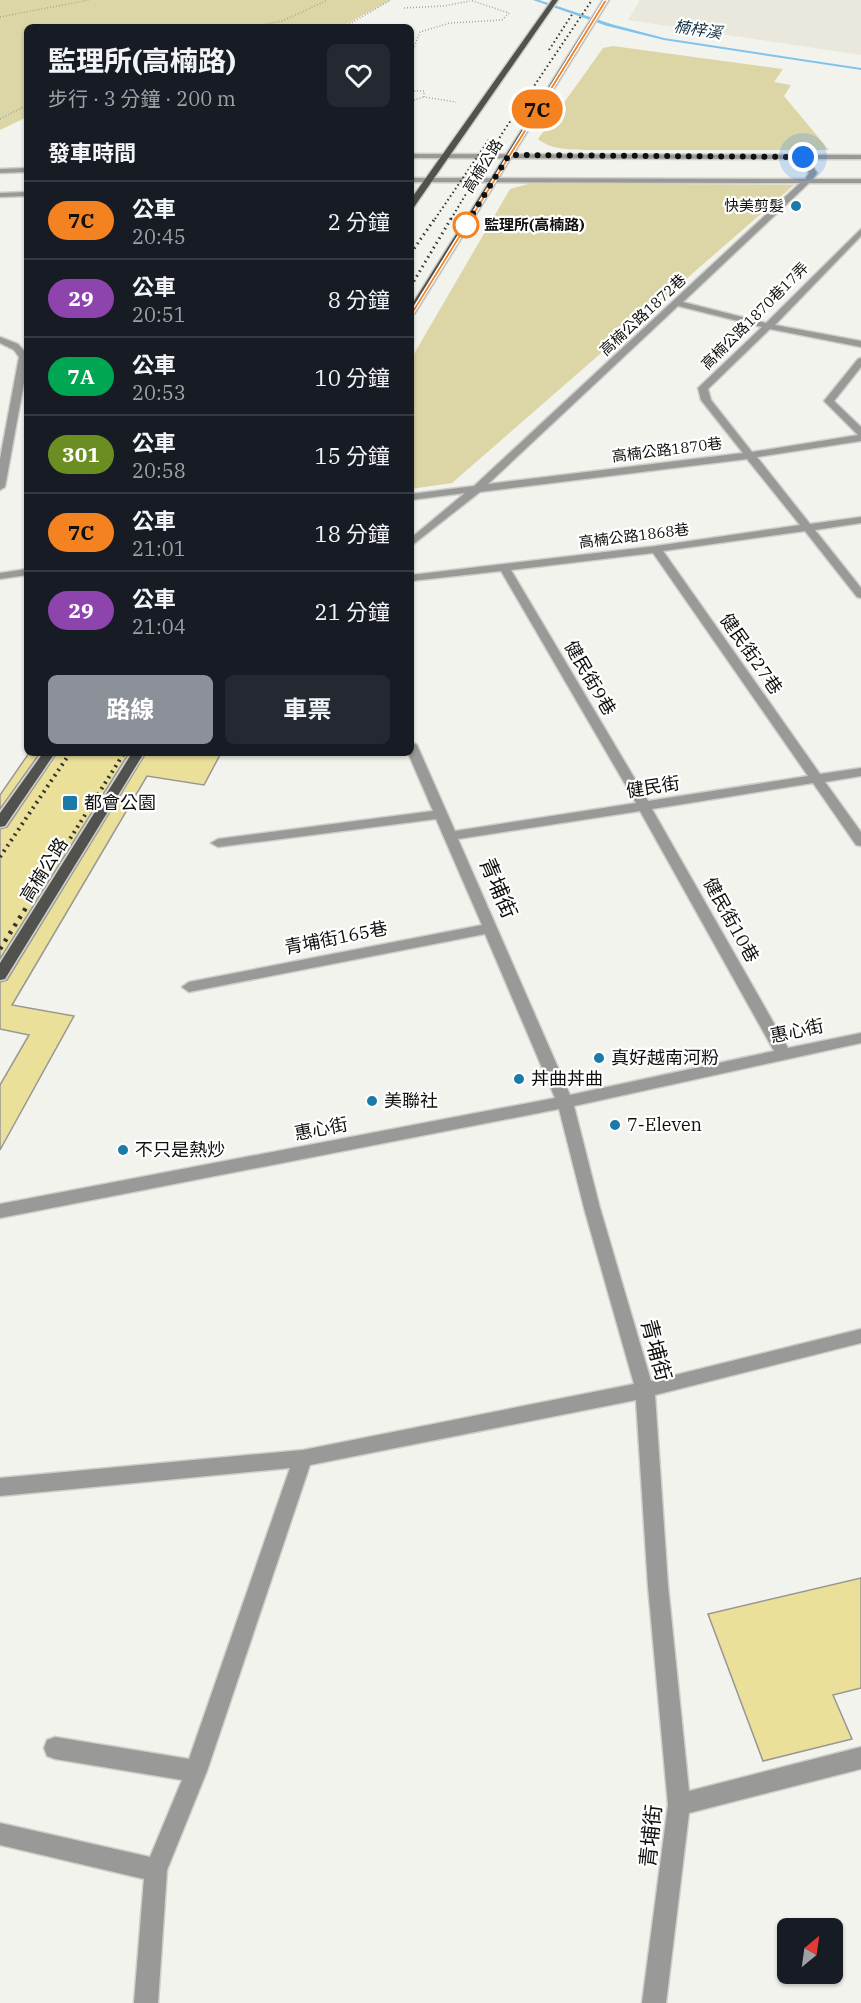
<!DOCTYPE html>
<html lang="zh-TW">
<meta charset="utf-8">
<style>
body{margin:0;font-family:"IBM Plex Serif","Noto Sans TC",serif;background:#242831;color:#f1f3f6;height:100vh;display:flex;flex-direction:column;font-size:22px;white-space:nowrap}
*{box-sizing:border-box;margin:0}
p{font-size:20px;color:#9ea1a6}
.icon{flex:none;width:33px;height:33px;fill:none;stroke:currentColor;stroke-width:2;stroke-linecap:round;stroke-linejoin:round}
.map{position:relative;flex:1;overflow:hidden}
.drawer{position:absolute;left:24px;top:24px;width:390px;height:732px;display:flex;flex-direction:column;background:#171b24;border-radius:9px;box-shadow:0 2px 4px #0004}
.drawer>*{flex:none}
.badge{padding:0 12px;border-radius:20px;font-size:21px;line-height:39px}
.needle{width:39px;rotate:29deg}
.controls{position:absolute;left:777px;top:1918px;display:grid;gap:12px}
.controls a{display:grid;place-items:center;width:66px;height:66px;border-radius:9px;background:#171b24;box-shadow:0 2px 4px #0004;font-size:30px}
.you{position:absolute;width:30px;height:30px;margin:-15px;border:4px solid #fff;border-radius:50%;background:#1a73e8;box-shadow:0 0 0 9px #1a73e833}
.map>.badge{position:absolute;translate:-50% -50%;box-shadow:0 0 0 3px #fff}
h2{padding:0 24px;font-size:22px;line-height:54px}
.round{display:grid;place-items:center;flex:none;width:63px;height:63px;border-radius:9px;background:#242831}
.summary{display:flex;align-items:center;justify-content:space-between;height:102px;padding:0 24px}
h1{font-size:28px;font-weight:700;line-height:45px}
.action{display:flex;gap:12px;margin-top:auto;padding:12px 24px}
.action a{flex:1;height:69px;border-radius:9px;background:#8c9099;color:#fff;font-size:24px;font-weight:700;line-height:69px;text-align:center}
.action a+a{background:#242831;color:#f1f3f6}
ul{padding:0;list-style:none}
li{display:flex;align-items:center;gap:18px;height:78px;padding:0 24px;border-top:2px solid #363941}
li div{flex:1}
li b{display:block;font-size:22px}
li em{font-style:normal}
li .badge{min-width:66px;font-weight:700;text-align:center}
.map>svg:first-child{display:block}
.built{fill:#eae8dc}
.green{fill:#dcd6a7}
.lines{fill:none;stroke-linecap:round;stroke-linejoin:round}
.stream{fill:#7fc3ec;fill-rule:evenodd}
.building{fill:#ebe09a;stroke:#989793;stroke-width:1.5}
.minor-casing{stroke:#cfcfca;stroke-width:3}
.major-casing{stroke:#cfcfca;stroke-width:3}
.path{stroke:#a5a5a1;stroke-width:1.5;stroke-dasharray:1 2;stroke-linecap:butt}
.minor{fill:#999997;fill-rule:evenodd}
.major{fill:#51514e;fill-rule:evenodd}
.rail-far3{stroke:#323230;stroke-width:2;stroke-dasharray:1.5 3;stroke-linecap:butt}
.rail-far2{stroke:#323230;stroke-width:3;stroke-dasharray:1.5 4;stroke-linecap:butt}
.rail-far1{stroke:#323230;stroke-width:4;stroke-dasharray:2 4.5;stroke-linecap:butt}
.rail{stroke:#323230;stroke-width:4.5;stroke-dasharray:3 6;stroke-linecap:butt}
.line{fill:#f58220;stroke:#fff;stroke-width:1.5}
.walk{stroke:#10100e;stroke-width:6;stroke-dasharray:0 10.8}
.poi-dot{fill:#1b7aa7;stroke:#fff;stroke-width:2}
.stop-dot{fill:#fff;stroke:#f58220;stroke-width:3}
.labels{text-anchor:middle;stroke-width:4.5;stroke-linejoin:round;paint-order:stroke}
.far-street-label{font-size:15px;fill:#10100e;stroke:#fff}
.far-poi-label{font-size:15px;fill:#10100e;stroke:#fff;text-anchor:end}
.far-stop-label{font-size:15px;font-weight:bold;fill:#10100e;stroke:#fff;text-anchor:start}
.far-water-label{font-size:16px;font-style:italic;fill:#103041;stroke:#fff}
.street-label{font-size:18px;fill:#10100e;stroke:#fff}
.poi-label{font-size:18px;fill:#10100e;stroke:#fff;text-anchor:start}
.near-street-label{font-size:21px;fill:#10100e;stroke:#fff}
</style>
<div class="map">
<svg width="861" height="2003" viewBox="0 0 861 2003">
<rect width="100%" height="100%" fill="#f3f3ee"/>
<!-- built -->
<polygon class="built" points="640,0 861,0 861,55 628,20"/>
<!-- green -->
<g class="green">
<polygon points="0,0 391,0 341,27 27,27 27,117 0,130"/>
<path d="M613,46L783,69L774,82L791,85L784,96L829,150H585C569,149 551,150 538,139L603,48Z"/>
<polygon points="532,183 794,185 452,483 411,489 411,359 510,189"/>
</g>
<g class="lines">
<!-- stream -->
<polygon class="stream" points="533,0 539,0 611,24 664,38 861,68 861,70 664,40 607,26"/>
</g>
<!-- building -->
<g class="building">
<polygon points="29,753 40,753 0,809 0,795"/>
<polygon points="57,753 129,753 0,959 0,829 7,827"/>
<polygon points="146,753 221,753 204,785 147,776 12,1005 74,1016 0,1150 0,1085 29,1035 0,1029 0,982 7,980"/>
<polygon points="861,1578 861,1688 833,1695 852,1739 763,1761 708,1614"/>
</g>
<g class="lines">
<!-- minor casing -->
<g class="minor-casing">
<g id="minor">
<path d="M411,154L861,155V159H808L817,173L813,179H861V183H809L683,302L766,323L861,229V236L775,325L861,341V347L770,329L708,389L711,400L752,452L858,435L824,401L858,359L861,358V367L834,401L861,427V441L757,457L810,524L861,517V523L815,530L861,588V598L857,597L805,531L663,551L820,774L861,768V776L825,782L861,832V846L856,845L813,783L652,809L788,1048L861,1033V1043L574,1106L600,1208L651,1381L861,1329V1343L655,1395L668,1586L689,1791L861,1747V1769L689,1813L666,2003H642L668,1805L648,1586L636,1400L310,1465L207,1771L167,1870L158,2003H134L144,1879L0,1845V1823L150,1857L182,1780L55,1759L47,1756L44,1748L47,1740L55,1737L189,1759L290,1468L0,1496V1478L303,1450L634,1384L584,1208L559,1109L0,1218V1204L555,1098L485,934L189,992L182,987L189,982L482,925L436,819L218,847L211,843L218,839L433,811L408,753H411V741L417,745L455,831L636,803L501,571L411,581V575L656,546L800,525L747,459L480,492L411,546V538L465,493L411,500V494L474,486L800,183L411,182V178L805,179L809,173L801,159L411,158ZM678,306L762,327L698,388L701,400L743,453L488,484ZM653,553L808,776L648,801L511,570ZM640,811L774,1051L570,1095L458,839Z"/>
<polygon points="27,168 27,172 0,173 0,169"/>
<polygon points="27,192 27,196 0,197 0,193"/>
<polygon points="0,337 18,344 27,354 27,366 5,487 0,490 0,459 19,357 14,350 0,343"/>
<polygon points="27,569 27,575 0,579 0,573"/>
</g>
</g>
<!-- major casing -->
<g class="major-casing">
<g id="major">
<polygon points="552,0 558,0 414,207 411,207 411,199"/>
<polygon points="603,0 609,0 415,313 411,316 411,306"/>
<polygon points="43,753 55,753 5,826 0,827 0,813"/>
<polygon points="132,753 144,753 5,979 0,980 0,963"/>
</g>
</g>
<!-- path -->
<g class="path">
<polyline points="404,8 444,6 470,1"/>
<polyline points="0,17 89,0"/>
<polyline points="252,27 282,21 328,0"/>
<polyline points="344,27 391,0"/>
<polyline points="411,55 420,32 450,23 502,20 509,13 470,0"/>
<polyline points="411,91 424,91 424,97 456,102"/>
<polyline points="411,101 424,97"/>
<polyline points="0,119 27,105"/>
</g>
<!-- minor -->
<use href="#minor" class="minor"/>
<!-- major -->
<use href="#major" class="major"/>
<!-- rail-far3 -->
<g class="rail-far3">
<polyline points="549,50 573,13"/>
<polyline points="435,219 490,138"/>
<polyline points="451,219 503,132 592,0"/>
</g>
<!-- rail-far2 -->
<g class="rail-far2">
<polyline points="411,253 436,217"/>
<polyline points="411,286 452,217"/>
</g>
<!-- rail-far1 -->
<g class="rail-far1">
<polyline points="0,857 70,753"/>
<polyline points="46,877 124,753"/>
</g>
<!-- rail -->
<polyline class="rail" points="0,949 46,876"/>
</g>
<!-- line -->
<polygon class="line" points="604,0 608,0 414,313 409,315"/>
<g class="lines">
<!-- walk -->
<polyline class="walk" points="466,225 461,233 509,155 803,157"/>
</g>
<!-- markers -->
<g class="poi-dot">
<circle cx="796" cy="206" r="6"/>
<rect x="62" y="795" width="16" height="16" rx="3"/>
<circle cx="599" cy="1058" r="6"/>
<circle cx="519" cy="1079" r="6"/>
<circle cx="372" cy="1101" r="6"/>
<circle cx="615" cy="1125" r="6"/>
<circle cx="123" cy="1150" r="6"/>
</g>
<circle class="stop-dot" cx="466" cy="225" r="12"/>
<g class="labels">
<!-- far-street labels -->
<g class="far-street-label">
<text transform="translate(483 166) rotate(-58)" y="5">高楠公路</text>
<text transform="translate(643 315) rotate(-43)" y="5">高楠公路1872巷</text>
<text transform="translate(755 316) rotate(-45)" y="5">高楠公路1870巷17弄</text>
<text transform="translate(667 450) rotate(-7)" y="5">高楠公路1870巷</text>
<text transform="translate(634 536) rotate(-7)" y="5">高楠公路1868巷</text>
</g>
<!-- far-poi labels -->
<g class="far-poi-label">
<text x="784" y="211">快美剪髮</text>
</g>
<!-- far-stop labels -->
<g class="far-stop-label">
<text x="484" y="230">監理所(高楠路)</text>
</g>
<!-- far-water labels -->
<g class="far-water-label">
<text transform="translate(698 29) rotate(9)" y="6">楠梓溪</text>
</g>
<!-- street labels -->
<g class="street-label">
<text transform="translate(751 654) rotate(55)" y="6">健民街27巷</text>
<text transform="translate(590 678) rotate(60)" y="6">健民街9巷</text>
<text transform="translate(653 787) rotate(-9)" y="6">健民街</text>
<text transform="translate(44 870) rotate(-58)" y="6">高楠公路</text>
<text transform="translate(731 920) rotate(61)" y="6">健民街10巷</text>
<text transform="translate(336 938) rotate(-11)" y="6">青埔街165巷</text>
<text transform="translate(797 1031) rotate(-12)" y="6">惠心街</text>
<text transform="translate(321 1129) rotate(-11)" y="6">惠心街</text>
</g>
<!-- poi labels -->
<g class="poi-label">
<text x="84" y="809">都會公園</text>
<text x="611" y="1064">真好越南河粉</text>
<text x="531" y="1085">丼曲丼曲</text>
<text x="384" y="1107">美聯社</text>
<text x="627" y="1131">7-Eleven</text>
<text x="135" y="1156">不只是熱炒</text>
</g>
<!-- near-street labels -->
<g class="near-street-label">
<text transform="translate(498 888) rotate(67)" y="7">青埔街</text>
<text transform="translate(656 1350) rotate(75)" y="7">青埔街</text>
<text transform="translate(651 1836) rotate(-84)" y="7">青埔街</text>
</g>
</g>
</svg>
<div class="controls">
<a><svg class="needle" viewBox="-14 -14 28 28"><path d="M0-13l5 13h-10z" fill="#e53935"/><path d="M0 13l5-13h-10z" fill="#9ea1a6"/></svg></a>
</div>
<div class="you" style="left:803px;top:157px"></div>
<b class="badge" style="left:537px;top:109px;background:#f58220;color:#111">7C</b>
<section class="drawer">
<div class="summary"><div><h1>監理所(高楠路)</h1><p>步行 · 3 分鐘 · 200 m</p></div><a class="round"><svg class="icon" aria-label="heart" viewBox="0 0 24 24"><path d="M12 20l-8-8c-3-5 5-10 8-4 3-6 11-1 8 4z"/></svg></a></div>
<h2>發車時間</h2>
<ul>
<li><span class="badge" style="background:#f58220;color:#111">7C</span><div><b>公車</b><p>20:45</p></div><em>2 分鐘</em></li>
<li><span class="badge" style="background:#8e44ad;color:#fff">29</span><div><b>公車</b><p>20:51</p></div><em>8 分鐘</em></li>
<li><span class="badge" style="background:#00a651;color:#fff">7A</span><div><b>公車</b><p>20:53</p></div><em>10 分鐘</em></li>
<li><span class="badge" style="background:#6b8e23;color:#fff">301</span><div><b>公車</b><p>20:58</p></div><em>15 分鐘</em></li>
<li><span class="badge" style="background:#f58220;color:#111">7C</span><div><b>公車</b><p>21:01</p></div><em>18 分鐘</em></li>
<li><span class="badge" style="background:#8e44ad;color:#fff">29</span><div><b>公車</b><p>21:04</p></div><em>21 分鐘</em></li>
</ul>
<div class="action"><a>路線</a><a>車票</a></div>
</section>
</div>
